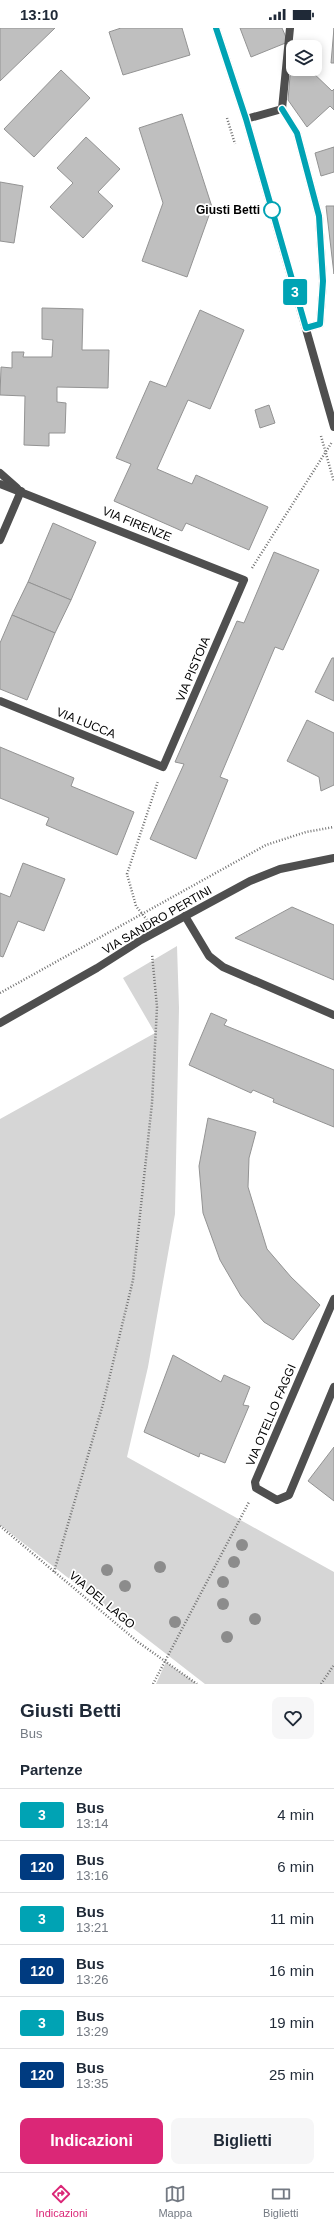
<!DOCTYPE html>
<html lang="it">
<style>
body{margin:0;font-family:Helvetica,sans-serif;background:#f6f6f7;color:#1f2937;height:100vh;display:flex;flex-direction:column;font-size:15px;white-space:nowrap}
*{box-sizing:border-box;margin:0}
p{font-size:13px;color:#747a83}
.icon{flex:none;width:22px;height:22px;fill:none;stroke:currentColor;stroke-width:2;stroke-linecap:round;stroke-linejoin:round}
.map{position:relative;height:1656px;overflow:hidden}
.panel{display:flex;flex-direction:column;background:#fff;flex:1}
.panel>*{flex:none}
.badge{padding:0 8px;border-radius:3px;font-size:14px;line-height:26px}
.tools{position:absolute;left:286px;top:12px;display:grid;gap:8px}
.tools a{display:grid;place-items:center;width:36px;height:36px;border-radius:8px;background:#fff;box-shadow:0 2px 10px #0003;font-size:20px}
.map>.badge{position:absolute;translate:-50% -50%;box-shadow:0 0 0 2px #fff}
h2{padding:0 20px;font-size:15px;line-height:36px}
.round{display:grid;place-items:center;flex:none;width:42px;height:42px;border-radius:8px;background:#f6f6f7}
.head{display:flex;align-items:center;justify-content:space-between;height:68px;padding:0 20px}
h1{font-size:19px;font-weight:700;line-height:30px}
.cta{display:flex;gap:8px;margin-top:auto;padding:8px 20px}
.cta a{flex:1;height:46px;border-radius:8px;background:#db2777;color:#fff;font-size:16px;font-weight:700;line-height:46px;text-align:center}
.cta a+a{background:#f6f6f7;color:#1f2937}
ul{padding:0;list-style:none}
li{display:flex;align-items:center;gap:12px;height:52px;padding:0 20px;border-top:1px solid #e0e1e3}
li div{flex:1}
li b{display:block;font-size:15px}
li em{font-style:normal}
li .badge{min-width:44px;font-weight:700;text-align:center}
.status{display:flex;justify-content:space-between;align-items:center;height:28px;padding:0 20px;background:#fff;direction:ltr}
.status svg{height:11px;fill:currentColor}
.menu{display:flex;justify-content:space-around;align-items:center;height:56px;border-top:1px solid #e0e1e3;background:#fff;font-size:11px;color:#747a83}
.menu a{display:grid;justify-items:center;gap:2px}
.menu .on{color:#db2777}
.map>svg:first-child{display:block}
.green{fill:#d6d6d6}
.building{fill:#bfbfbf;stroke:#939393}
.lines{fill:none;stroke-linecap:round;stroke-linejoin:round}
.path{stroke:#717171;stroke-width:2.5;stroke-dasharray:1 2;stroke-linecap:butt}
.minor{stroke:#4f4f4f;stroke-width:8}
.tertiary{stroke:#4f4f4f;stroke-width:8}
.tree{fill:#8c8c8c}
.line-casing{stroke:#fff;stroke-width:9}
.line{stroke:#00a3b4;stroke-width:6}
.stop-dot{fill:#fff;stroke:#00a3b4;stroke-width:2}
.labels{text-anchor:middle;stroke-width:3.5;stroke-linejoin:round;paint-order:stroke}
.stop-label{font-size:12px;font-weight:bold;fill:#000;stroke:#fff;text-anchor:end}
.street-label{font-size:12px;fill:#000;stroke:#fff}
</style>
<div class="status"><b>13:10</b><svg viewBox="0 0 49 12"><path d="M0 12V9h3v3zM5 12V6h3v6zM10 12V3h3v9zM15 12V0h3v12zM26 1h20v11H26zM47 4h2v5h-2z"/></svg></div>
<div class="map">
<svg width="334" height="1656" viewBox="0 0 334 1656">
<rect width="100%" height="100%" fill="#fff"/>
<!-- green -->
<g class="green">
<polygon points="177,918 179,980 175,1186 148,1339 127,1429 334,1544 334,1656 205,1656 0,1497 0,1091 155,1005 123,950"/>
<polygon points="166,1634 197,1656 156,1656"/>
</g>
<!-- building -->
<g class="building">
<polygon points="0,0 55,0 0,53"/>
<polygon points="121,0 182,0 190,27 123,47 109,4"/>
<polygon points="240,0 282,0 288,14 251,29"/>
<polygon points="334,0 334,35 331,35"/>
<polygon points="298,41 309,41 332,63 334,61 334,82 330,78 307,99 288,72 290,48"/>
<polygon points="61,42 90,70 34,129 4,101"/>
<polygon points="182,86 212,179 187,249 142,233 163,175 139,100"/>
<polygon points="86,109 120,141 98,164 113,178 83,210 50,179 73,155 57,140"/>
<polygon points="334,119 334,144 321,148 315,125"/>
<polygon points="0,154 23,158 14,215 0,213"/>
<polygon points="326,178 334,178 334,246"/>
<polygon points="42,280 83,281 82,322 109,322 108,360 57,359 57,374 66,375 65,405 49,405 49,418 24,417 25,368 0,367 1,339 12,340 12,324 24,324 23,329 52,329 53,312 42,311"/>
<polygon points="200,282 244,302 210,381 188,372 157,441 192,456 196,447 268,479 249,522 186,495 182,503 114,473 131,436 116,430 150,353 166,359"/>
<polygon points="269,377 275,395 260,400 255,382"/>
<polygon points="53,495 96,514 71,572 28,554"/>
<polygon points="274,524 319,542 283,622 275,619 220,749 228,752 196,831 150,811 184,736 175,734 237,593 244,595"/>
<polygon points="28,554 71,572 55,605 12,587"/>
<polygon points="12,587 55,605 27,672 0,661 0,615"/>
<polygon points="332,630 334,630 334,673 315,664"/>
<polygon points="307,692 334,705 334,757 321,763 319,749 287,733"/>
<polygon points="0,719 74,750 71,758 134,784 117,827 46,797 49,790 0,770"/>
<polygon points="23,835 65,851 44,903 18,893 3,929 0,928 0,865 10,869"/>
<polygon points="292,879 334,897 334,952 235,910"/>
<polygon points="211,985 227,992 224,997 334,1042 334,1099 273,1074 274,1071 253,1062 251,1065 189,1037"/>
<polygon points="208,1090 256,1104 249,1130 248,1159 267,1221 291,1249 320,1277 293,1312 264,1294 241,1268 220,1232 203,1185 199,1138"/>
<polygon points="173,1327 221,1354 224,1347 250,1359 243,1377 249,1378 225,1435 200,1425 199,1429 144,1404"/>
<polygon points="334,1419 334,1473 308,1453"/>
</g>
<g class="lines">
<!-- path -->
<g class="path">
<polyline points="227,90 235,116"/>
<polyline points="321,408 334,454"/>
<polyline points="252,540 332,414"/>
<polyline points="147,892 136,878 127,846 158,753"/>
<polyline points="0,965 266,817 306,804 334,799"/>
<polyline points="0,1498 138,1614 197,1656"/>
<polyline points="54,1544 103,1376 133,1252 152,1075 157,979 152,926"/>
<polyline points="153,1656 249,1474"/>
<polyline points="321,1656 334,1637"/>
</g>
<!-- minor -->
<g class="minor">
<polyline points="282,81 297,105 319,188 323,253 320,296 306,300"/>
<polyline points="246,91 282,81 290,0"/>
<polyline points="0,445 17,460"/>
<polyline points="0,456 244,552 163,739 0,673"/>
<polyline points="0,512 21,463"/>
<polyline points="185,888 209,928 223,939 334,987"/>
<polyline points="334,1271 255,1454 256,1460 277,1472 289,1467 334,1359"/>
</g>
<!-- tertiary -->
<g class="tertiary">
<polyline points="216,0 246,91 334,399"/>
<polyline points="0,995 97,940 141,912 250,853 280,841 334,830"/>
</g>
</g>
<!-- trees -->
<g class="tree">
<circle cx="242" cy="1517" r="6"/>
<circle cx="234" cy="1534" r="6"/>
<circle cx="160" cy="1539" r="6"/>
<circle cx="107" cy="1542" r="6"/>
<circle cx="223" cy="1554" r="6"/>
<circle cx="125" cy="1558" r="6"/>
<circle cx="223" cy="1576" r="6"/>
<circle cx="255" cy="1591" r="6"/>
<circle cx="175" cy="1594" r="6"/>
<circle cx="227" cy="1609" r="6"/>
</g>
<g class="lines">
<!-- line casing -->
<g class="line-casing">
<polyline id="line" points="216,0 246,91 306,300 320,296 323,253 319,188 297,105 282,81"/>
</g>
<!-- line -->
<use href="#line" class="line"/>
</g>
<!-- markers -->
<circle class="stop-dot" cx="272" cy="182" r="8"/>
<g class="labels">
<!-- stop labels -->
<g class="stop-label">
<text x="260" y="186">Giusti Betti</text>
</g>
<!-- street labels -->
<g class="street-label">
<text transform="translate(137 496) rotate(22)" y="4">VIA FIRENZE</text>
<text transform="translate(193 641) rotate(-67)" y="4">VIA PISTOIA</text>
<text transform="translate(86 695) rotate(22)" y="4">VIA LUCCA</text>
<text transform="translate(157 892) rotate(-30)" y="4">VIA SANDRO PERTINI</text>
<text transform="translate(271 1387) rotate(-67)" y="4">VIA OTELLO FAGGI</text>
<text transform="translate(102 1572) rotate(40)" y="4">VIA DEL LAGO</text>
</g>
</g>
</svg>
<div class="tools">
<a><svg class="icon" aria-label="layers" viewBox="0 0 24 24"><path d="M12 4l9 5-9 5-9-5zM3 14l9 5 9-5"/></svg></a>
</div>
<b class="badge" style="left:295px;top:264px;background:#00a3b4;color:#fff">3</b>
</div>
<section class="panel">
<div class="head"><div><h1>Giusti Betti</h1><p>Bus</p></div><a class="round"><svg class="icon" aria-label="heart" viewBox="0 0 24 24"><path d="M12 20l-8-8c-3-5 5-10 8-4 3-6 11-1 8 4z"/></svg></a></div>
<h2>Partenze</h2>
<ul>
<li><span class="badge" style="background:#00a3b4;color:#fff">3</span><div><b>Bus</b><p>13:14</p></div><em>4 min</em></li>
<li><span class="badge" style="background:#003b80;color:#fff">120</span><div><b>Bus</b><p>13:16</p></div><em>6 min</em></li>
<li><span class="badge" style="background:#00a3b4;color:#fff">3</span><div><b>Bus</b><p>13:21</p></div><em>11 min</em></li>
<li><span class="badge" style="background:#003b80;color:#fff">120</span><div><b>Bus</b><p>13:26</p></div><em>16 min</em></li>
<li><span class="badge" style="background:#00a3b4;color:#fff">3</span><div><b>Bus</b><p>13:29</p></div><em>19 min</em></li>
<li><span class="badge" style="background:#003b80;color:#fff">120</span><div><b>Bus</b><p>13:35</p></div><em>25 min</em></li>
</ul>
<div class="cta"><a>Indicazioni</a><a>Biglietti</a></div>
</section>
<nav class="menu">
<a class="on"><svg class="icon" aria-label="directions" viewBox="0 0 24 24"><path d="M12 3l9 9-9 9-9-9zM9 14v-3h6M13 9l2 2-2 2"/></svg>Indicazioni</a>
<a><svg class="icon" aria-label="map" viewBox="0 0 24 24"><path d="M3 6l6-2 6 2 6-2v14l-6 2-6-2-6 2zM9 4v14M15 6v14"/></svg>Mappa</a>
<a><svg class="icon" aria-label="tickets" viewBox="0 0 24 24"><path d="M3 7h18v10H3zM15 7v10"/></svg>Biglietti</a>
</nav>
